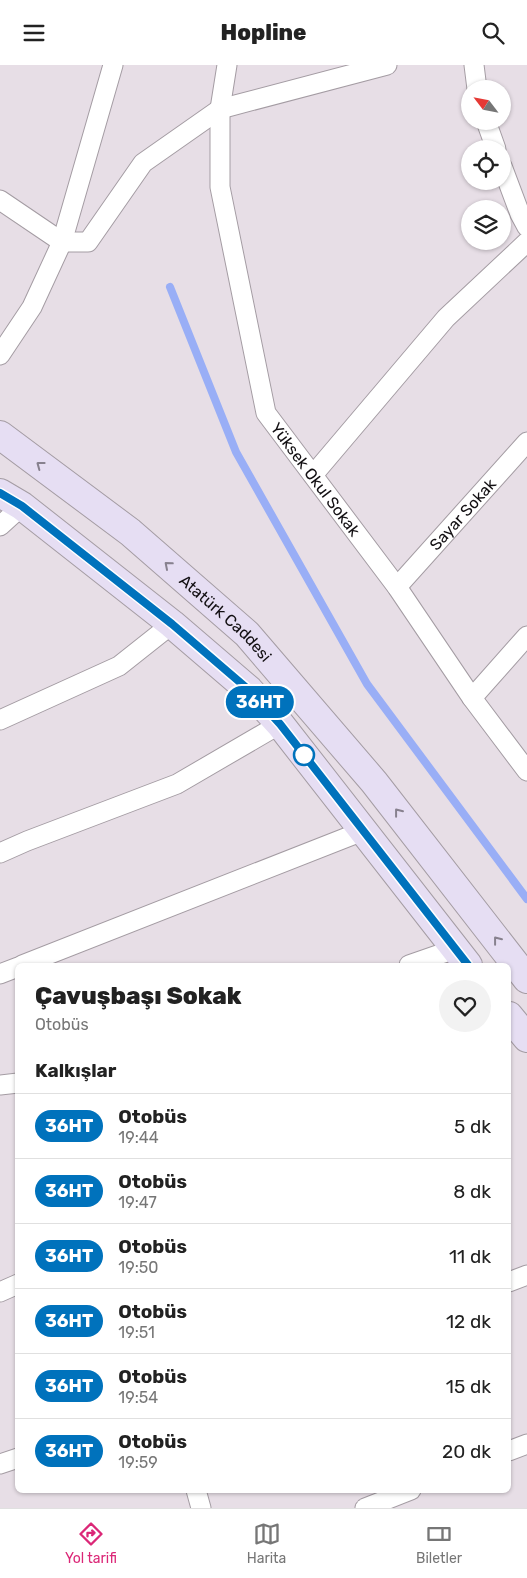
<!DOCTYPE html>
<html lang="tr">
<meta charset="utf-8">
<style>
body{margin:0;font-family:Rubik,sans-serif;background:#f2f2f2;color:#222;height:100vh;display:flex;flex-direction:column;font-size:19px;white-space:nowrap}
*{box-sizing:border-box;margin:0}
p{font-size:16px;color:#767676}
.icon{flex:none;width:28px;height:28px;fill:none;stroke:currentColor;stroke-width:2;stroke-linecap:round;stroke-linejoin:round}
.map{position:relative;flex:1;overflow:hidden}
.sheet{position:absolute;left:15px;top:898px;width:496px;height:530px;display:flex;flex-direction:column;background:#fff;border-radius:8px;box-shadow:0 1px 4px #0004}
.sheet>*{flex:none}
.badge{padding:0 10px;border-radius:16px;font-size:18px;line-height:32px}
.needle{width:32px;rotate:302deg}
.controls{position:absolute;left:461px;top:15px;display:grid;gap:10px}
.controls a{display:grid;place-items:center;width:50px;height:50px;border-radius:50%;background:#fff;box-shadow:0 1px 4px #0004;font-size:25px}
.map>.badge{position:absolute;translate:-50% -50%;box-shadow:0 0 0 2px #fff}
h2{padding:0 20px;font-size:19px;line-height:45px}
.round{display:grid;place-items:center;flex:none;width:52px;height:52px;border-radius:26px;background:#f2f2f2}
.summary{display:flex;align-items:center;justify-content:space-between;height:85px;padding:0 20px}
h1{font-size:24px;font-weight:800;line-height:38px}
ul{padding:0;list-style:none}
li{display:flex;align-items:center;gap:15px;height:65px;padding:0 20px;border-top:1px solid #e0e0e0}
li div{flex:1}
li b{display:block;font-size:19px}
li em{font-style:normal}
li .badge{min-width:55px;font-weight:700;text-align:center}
header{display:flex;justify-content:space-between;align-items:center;height:65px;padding:0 20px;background:#fff;font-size:22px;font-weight:800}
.tabs{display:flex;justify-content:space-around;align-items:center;height:70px;border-top:1px solid #e0e0e0;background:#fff;font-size:14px;color:#767676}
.tabs a{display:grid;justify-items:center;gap:2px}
.tabs .selected{color:#db2777}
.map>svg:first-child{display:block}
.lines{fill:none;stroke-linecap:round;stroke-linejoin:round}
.stream{stroke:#99aef6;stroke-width:8}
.street-casing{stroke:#a49ca3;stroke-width:21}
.secondary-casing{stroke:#a49ca3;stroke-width:30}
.street{stroke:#fff;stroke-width:19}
.secondary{stroke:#e6def3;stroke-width:28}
.oneway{stroke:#87818e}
.line-casing{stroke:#fff;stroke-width:11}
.line{stroke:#0072bc;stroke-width:8}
.stop-dot{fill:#fff;stroke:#0072bc;stroke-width:2.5}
.labels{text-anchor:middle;stroke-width:4.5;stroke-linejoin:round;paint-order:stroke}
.street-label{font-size:16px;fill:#120f12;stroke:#fff}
</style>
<header><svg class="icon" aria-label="menu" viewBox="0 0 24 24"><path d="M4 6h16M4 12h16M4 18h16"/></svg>Hopline<svg class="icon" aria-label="search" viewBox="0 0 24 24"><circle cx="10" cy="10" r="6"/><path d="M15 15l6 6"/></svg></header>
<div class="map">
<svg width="527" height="1443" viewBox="0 0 527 1443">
<rect width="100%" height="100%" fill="#e7dee6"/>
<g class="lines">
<!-- stream -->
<polyline class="stream" points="170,222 236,387 367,619 527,834"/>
<!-- street casing -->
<g class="street-casing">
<g id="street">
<path id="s1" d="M227,0L220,44V122L266,348L397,522L472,633L527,706"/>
<polyline points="474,0 477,24"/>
<polyline points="486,56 496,84"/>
<polyline points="502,101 520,149 527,162"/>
<polyline points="0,135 62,177 88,177 143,98 220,44 387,0"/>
<polyline points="0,290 32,242 62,177 113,0"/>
<polyline points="313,410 446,253 527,177"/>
<polyline points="0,461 22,441"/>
<path id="s2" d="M397,522L527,377"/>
<polyline points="472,633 527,571"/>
<polyline points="0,655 119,601 172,559"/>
<polyline points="0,788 27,776 177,719 280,659"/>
<polyline points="22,900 363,766"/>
<polyline points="409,900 455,884"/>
<polyline points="0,909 18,902"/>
<polyline points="0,1020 18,1018"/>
<polyline points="509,1217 527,1210"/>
<polyline points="0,1227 18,1219"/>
<polyline points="509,1386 527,1379"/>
<polyline points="0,1399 18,1393"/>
<polyline points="196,1425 201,1443"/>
<polyline points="365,1443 411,1425"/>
</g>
</g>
<!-- secondary casing -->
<g class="secondary-casing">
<g id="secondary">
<path id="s3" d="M0,370L130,467L247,569L374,717L527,914"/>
<polyline points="0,428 22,441 172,559 249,625 280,659 468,900"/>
<polyline points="509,951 527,973"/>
</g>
</g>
<!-- street -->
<use href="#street" class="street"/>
<!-- secondary -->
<use href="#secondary" class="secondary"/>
</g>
<!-- one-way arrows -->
<defs><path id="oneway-chevron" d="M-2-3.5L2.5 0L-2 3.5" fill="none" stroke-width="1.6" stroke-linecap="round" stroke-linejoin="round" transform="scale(1.25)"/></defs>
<g class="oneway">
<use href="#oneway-chevron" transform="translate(40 400) rotate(-143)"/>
<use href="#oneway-chevron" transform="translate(168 500) rotate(-139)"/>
<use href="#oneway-chevron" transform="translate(398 747) rotate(-128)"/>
<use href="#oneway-chevron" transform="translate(497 875) rotate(-128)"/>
</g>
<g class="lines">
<!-- line casing -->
<g class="line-casing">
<polyline id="line" points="0,428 22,441 172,559 249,625 280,659 468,900"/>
</g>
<!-- line -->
<use href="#line" class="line"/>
</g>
<!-- markers -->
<circle class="stop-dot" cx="304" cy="690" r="10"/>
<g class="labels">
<!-- street labels -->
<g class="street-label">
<text dy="6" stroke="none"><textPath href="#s1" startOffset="436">Yüksek Okul Sokak</textPath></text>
<text dy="6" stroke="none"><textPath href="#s2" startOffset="98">Sayar Sokak</textPath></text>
<text dy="6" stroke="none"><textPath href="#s3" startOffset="291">Atatürk Caddesi</textPath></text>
</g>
</g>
</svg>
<div class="controls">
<a><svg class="needle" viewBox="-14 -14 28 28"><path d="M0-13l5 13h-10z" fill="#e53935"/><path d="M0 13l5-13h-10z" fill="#767676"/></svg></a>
<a><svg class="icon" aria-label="locate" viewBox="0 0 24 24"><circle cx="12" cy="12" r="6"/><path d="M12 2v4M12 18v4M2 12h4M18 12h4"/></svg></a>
<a><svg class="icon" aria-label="layers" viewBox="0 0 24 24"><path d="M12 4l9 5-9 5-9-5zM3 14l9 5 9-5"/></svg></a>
</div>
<b class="badge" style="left:260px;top:637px;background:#0072bc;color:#fff">36HT</b>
<section class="sheet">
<div class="summary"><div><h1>Çavuşbaşı Sokak</h1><p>Otobüs</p></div><a class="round"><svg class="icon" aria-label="heart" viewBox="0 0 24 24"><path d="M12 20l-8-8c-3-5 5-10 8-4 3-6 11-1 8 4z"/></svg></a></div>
<h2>Kalkışlar</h2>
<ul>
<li><span class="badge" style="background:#0072bc;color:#fff">36HT</span><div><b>Otobüs</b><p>19:44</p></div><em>5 dk</em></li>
<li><span class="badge" style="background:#0072bc;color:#fff">36HT</span><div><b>Otobüs</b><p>19:47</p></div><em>8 dk</em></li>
<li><span class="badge" style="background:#0072bc;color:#fff">36HT</span><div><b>Otobüs</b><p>19:50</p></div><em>11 dk</em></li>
<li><span class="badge" style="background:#0072bc;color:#fff">36HT</span><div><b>Otobüs</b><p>19:51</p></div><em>12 dk</em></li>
<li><span class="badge" style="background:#0072bc;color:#fff">36HT</span><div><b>Otobüs</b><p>19:54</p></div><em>15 dk</em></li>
<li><span class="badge" style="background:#0072bc;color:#fff">36HT</span><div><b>Otobüs</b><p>19:59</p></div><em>20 dk</em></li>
</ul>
</section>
</div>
<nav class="tabs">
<a class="selected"><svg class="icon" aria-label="directions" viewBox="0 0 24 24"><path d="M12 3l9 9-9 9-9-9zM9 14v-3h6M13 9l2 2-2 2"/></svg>Yol tarifi</a>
<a><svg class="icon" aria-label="map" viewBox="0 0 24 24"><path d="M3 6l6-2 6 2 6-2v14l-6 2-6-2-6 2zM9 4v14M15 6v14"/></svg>Harita</a>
<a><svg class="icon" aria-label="tickets" viewBox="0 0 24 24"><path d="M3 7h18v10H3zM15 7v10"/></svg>Biletler</a>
</nav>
